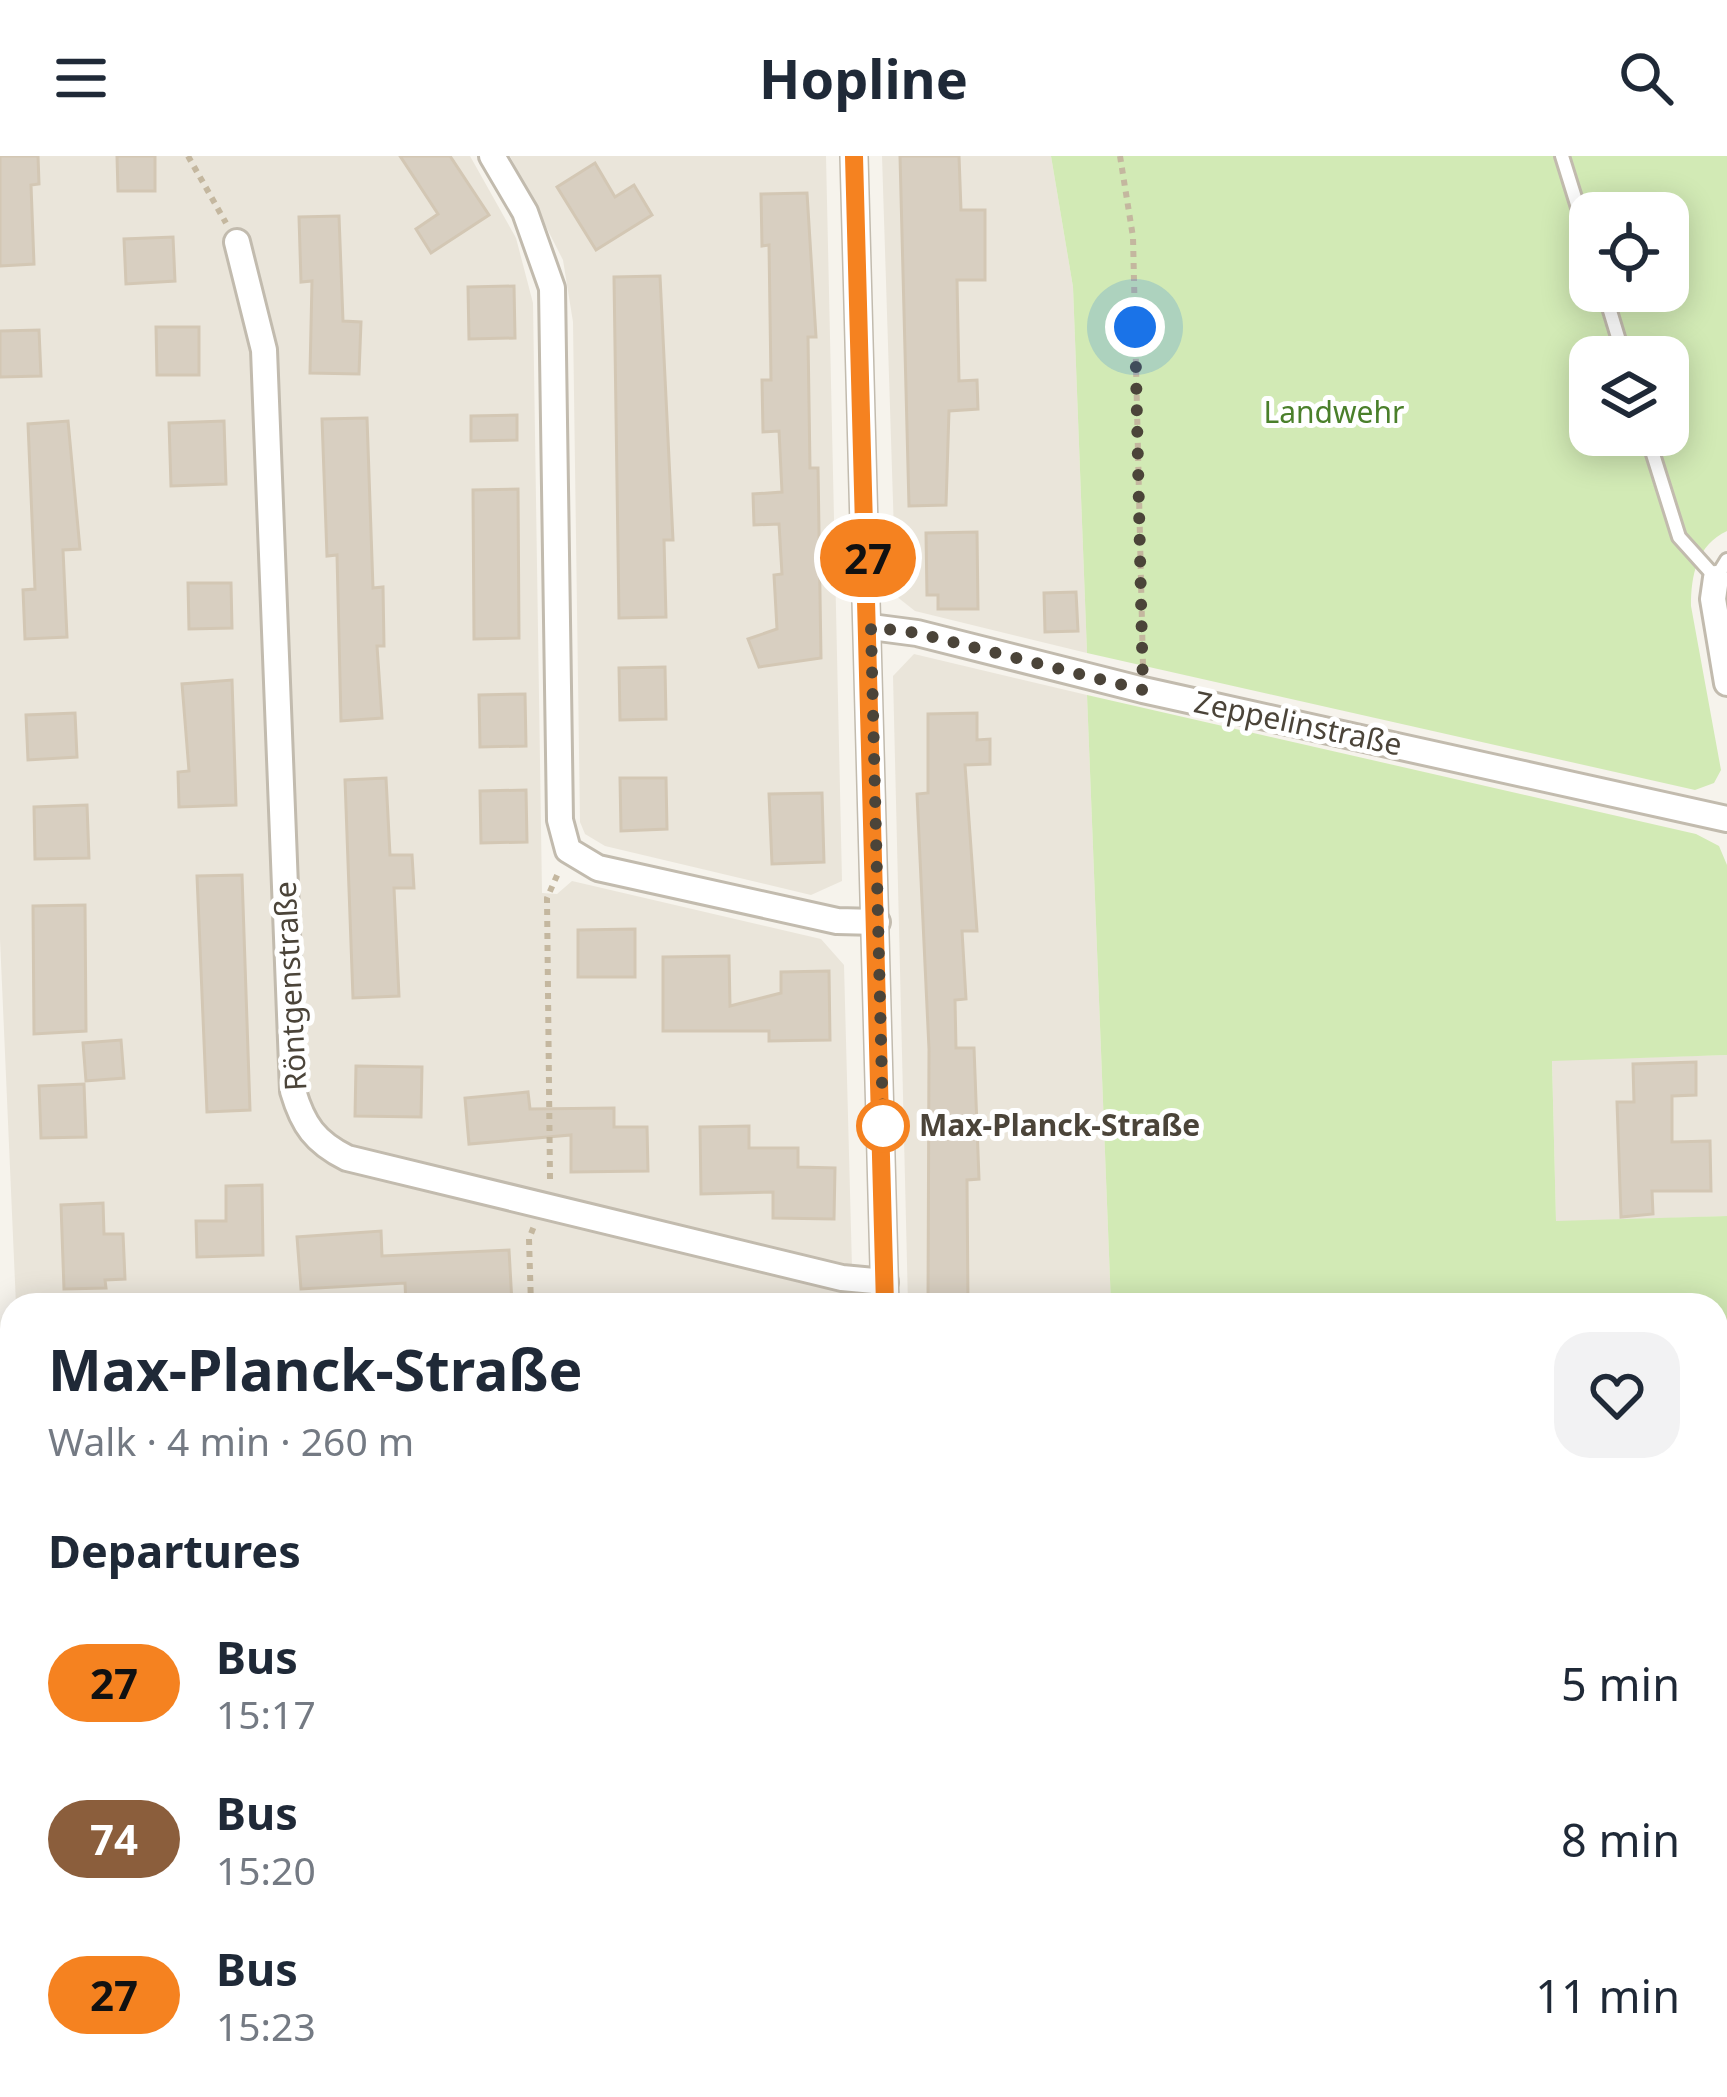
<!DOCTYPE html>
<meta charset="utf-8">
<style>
body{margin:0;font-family:"Noto Sans",sans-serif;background:#f2f2f3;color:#1f2937;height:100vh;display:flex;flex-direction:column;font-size:45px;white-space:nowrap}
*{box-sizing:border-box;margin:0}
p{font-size:39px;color:#747a83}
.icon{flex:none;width:66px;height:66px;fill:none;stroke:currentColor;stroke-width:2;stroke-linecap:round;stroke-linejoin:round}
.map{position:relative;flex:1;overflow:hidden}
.sheet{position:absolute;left:0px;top:1137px;width:1728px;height:804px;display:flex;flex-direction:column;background:#fff;border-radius:36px 36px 0 0;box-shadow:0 6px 30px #0003}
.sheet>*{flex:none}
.badge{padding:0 24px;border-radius:39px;font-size:42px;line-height:78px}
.buttons{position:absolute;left:1569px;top:36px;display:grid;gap:24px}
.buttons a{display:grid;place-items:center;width:120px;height:120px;border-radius:24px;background:#fff;box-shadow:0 6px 30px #0003;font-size:60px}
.you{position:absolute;width:60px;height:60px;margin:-30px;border:9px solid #fff;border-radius:50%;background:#1a73e8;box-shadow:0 0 0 18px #1a73e833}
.map>.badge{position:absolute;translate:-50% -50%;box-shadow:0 0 0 6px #fff}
h2{padding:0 48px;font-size:45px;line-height:108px}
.round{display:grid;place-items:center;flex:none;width:126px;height:126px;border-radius:36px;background:#f2f2f3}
.overview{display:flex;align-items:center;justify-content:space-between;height:204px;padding:0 48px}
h1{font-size:57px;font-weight:700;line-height:90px}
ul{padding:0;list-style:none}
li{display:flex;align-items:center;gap:36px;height:156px;padding:0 48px}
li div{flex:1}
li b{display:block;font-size:45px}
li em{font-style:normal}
li .badge{min-width:132px;font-weight:700;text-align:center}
header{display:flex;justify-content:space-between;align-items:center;height:156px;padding:0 48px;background:#fff;font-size:54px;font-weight:700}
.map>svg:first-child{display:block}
.residential{fill:#eae5da}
.education{fill:#efe8d6}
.green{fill:#d2eab5;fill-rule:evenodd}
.building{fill:#d8cfc1;stroke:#d3c7b4;stroke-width:3}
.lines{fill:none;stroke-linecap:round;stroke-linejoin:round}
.service-casing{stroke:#c2bbae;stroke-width:18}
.minor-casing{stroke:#c2bbae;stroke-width:30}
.path{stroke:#c4b79f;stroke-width:6;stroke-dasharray:6 6;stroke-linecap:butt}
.service{stroke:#fff;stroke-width:12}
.minor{stroke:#fff;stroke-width:24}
.line-casing{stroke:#fff;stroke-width:27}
.line{stroke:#f58220;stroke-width:18}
.walk{stroke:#4b4439;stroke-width:12;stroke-dasharray:0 21.6}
.stop-dot{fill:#fff;stroke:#f58220;stroke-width:6}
.labels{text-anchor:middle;stroke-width:10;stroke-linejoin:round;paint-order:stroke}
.park-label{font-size:30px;fill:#4a7f2a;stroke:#fff}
.street-label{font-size:30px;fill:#4b4439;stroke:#fff}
.stop-label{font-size:30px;font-weight:bold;fill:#4b4439;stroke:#fff;text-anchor:start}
</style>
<header><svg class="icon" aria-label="menu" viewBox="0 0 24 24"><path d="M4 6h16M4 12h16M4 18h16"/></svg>Hopline<svg class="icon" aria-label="search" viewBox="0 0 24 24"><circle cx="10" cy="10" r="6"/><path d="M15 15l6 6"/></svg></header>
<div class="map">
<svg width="1727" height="1941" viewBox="0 0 1727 1941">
<rect width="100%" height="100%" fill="#f6f3ec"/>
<!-- residential -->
<g class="residential">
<polygon points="0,0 470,0 516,82 533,147 542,737 557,738 572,725 821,783 844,809 853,1149 16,1149 0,783"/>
<polygon points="510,0 826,0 842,725 811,739 605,690 585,678 580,666 573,166 563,104"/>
<polygon points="882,0 1051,0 1073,131 1087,497 915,455 896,440"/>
<polygon points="914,498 1087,539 1111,1149 908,1149 893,520"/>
<polygon points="1727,899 1727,1060 1556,1066 1552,904"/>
<polygon points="497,1929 838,1929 838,1941 496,1941"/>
<polygon points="894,1929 1171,1929 1170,1941 893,1941"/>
</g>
<!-- education -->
<rect class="education" x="75" y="1929" width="364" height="12"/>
<!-- green -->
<g class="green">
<path d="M1051,0H1727V375C1697,389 1691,419 1691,450L1721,614L1714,627L1695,634L1087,497L1073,131ZM1590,57H1668V135H1590ZM1590,201H1668V279H1590Z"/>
<polygon points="1087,539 1696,678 1719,690 1727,709 1727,899 1552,905 1556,1065 1727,1060 1727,1680 1716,1677 1716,1149 1111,1149"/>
<polygon points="12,1546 12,1929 75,1929 75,1941 0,1941 0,1557"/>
<polygon points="1716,1709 1727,1711 1727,1941 1170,1941 1171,1929 1716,1929"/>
</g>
<!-- building -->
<g class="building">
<polygon points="0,0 38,0 39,28 31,29 34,108 0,110"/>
<polygon points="117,0 155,0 155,35 118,35"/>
<polygon points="400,0 450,0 489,59 431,97 416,73 438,58"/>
<polygon points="900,0 959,0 961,54 985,54 985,124 957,124 959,225 977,224 978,253 949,255 946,349 909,350"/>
<polygon points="595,7 615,41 634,29 652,59 596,94 557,31"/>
<polygon points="807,37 816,181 808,181 810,312 818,312 821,502 759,511 748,483 777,473 774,419 782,418 779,368 754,369 753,338 782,336 779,275 763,276 762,224 771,224 769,89 762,90 761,38"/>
<polygon points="339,60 343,165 361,166 359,218 310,217 312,125 301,126 299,61"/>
<polygon points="173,81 175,125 126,128 124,83"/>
<polygon points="660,120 673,384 664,384 666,461 619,462 614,121"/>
<polygon points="514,130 515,182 469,183 468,131"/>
<polygon points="156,171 199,171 199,219 157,219"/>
<polygon points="39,174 41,220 0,221 0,175"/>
<polygon points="517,259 517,284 471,285 471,260"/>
<polygon points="367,262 373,432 383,431 384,490 377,490 382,562 341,565 337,399 327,400 322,263"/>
<polygon points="68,265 80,393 63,394 67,481 25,483 23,434 35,433 28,268"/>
<polygon points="224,265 226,328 171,330 169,267"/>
<polygon points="518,333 519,482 474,483 473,334"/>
<polygon points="977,376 978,453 938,453 938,439 927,439 926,377"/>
<polygon points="188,427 231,427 232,472 189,473"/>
<polygon points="1076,436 1078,475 1045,476 1044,437"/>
<polygon points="665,511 666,563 620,564 619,512"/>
<polygon points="232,524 236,649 179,651 178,616 189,615 182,528"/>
<polygon points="525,538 526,590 480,591 479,539"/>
<polygon points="75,557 77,601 28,604 26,559"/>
<polygon points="977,557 977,584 990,583 990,608 965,609 977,775 962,775 966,843 955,844 956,892 974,892 979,1023 967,1024 968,1149 928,1149 929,893 917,638 928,637 928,558"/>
<polygon points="386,622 390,699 412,699 414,732 394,732 399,840 353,842 345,624"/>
<polygon points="620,622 666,622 667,673 621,675"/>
<polygon points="526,634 527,686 481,687 480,635"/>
<polygon points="822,637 824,706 772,708 769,638"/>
<polygon points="87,649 89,702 35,703 34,651"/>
<polygon points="242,719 250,954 207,956 197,720"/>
<polygon points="85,749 86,875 34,878 33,750"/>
<polygon points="635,773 635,821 578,821 578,774"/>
<polygon points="729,800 730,850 781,837 781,816 829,815 830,884 769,885 769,875 663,875 663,801"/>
<polygon points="121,884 124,922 86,925 83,887"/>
<polygon points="1696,906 1696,939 1672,940 1672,986 1710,985 1711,1035 1652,1035 1653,1058 1621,1061 1617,946 1634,946 1633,908"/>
<polygon points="356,910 422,911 421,961 355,960"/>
<polygon points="84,928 86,981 41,982 39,930"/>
<polygon points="528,936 530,953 614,952 614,971 647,971 648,1015 571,1016 571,979 469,988 465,942"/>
<polygon points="749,970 749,992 798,992 798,1011 835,1012 834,1063 773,1062 773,1036 701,1038 700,971"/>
<polygon points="262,1029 263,1099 197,1101 196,1065 226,1065 226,1030"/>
<polygon points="103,1047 104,1078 123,1078 125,1123 105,1124 106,1132 64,1133 61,1049"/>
<polygon points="381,1075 382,1100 509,1094 512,1147 406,1149 405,1127 301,1133 297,1081"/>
</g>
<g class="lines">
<!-- service casing -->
<g class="service-casing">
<g id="service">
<polyline points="1562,0 1590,90"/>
<polyline points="1604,135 1624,201"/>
<polyline points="1647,279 1679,381 1716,422 1727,404"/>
</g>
</g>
<!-- minor casing -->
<g class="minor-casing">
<g id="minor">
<polyline points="492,0 525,56 552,132 560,664 568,694 598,712 837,765 877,766"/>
<polyline points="854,0 885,1149"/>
<path d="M237,86L264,194L293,935C303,969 315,986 347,1002L842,1122L885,1126"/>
<polyline points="1716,422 1713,443 1727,527"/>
<polyline points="871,471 917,477 1143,534 1727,663"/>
<polyline points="0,1204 12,1469"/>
<polyline points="0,1529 12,1487"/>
<polyline points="1716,1691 1727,1693"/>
<polyline points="469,1941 470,1929"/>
<polyline points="872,1941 872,1929"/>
</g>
</g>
<!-- path -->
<g class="path">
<polyline points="188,0 226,67"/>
<polyline points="1120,0 1133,81 1143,511"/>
<polyline points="550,1023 547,742 559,715"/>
<polyline points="531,1149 529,1083 534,1070"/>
<polyline points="1716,1284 1727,1275"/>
<polyline points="1716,1551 1727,1541"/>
<polyline points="0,1885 12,1904"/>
<polyline points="25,1929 28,1941"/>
</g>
<!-- service -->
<use href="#service" class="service"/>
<!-- minor -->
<use href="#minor" class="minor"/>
</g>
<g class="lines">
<!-- line casing -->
<g class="line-casing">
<polyline id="line" points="854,0 885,1149"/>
</g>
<!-- line -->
<use href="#line" class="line"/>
<!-- walk -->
<polyline class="walk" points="883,970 871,471 917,477 1143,534 1135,171"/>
</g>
<!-- markers -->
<circle class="stop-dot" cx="883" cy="970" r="24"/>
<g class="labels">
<!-- park labels -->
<g class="park-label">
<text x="1334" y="267">Landwehr</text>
</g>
<!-- street labels -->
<g class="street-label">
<text transform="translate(1298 568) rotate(12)" y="10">Zeppelinstraße</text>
<text transform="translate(291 830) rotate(-93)" y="10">Röntgenstraße</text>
</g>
<!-- stop labels -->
<g class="stop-label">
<text x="919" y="980">Max-Planck-Straße</text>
</g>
</g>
</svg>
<div class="buttons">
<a><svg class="icon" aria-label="locate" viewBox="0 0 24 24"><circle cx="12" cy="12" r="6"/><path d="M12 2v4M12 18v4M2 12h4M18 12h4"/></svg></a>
<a><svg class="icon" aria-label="layers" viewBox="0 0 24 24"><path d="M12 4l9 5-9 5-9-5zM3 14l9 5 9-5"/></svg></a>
</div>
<div class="you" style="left:1135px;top:171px"></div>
<b class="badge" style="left:868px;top:402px;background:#f58220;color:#111">27</b>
<section class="sheet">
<div class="overview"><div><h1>Max-Planck-Straße</h1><p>Walk · 4 min · 260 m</p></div><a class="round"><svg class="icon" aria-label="heart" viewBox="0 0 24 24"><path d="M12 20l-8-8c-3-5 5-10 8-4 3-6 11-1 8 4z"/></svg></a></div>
<h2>Departures</h2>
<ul>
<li><span class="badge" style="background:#f58220;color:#111">27</span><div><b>Bus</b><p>15:17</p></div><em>5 min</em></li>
<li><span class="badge" style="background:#8b5e3c;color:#fff">74</span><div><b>Bus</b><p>15:20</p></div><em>8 min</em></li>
<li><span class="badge" style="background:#f58220;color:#111">27</span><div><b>Bus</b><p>15:23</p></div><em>11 min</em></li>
</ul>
</section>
</div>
